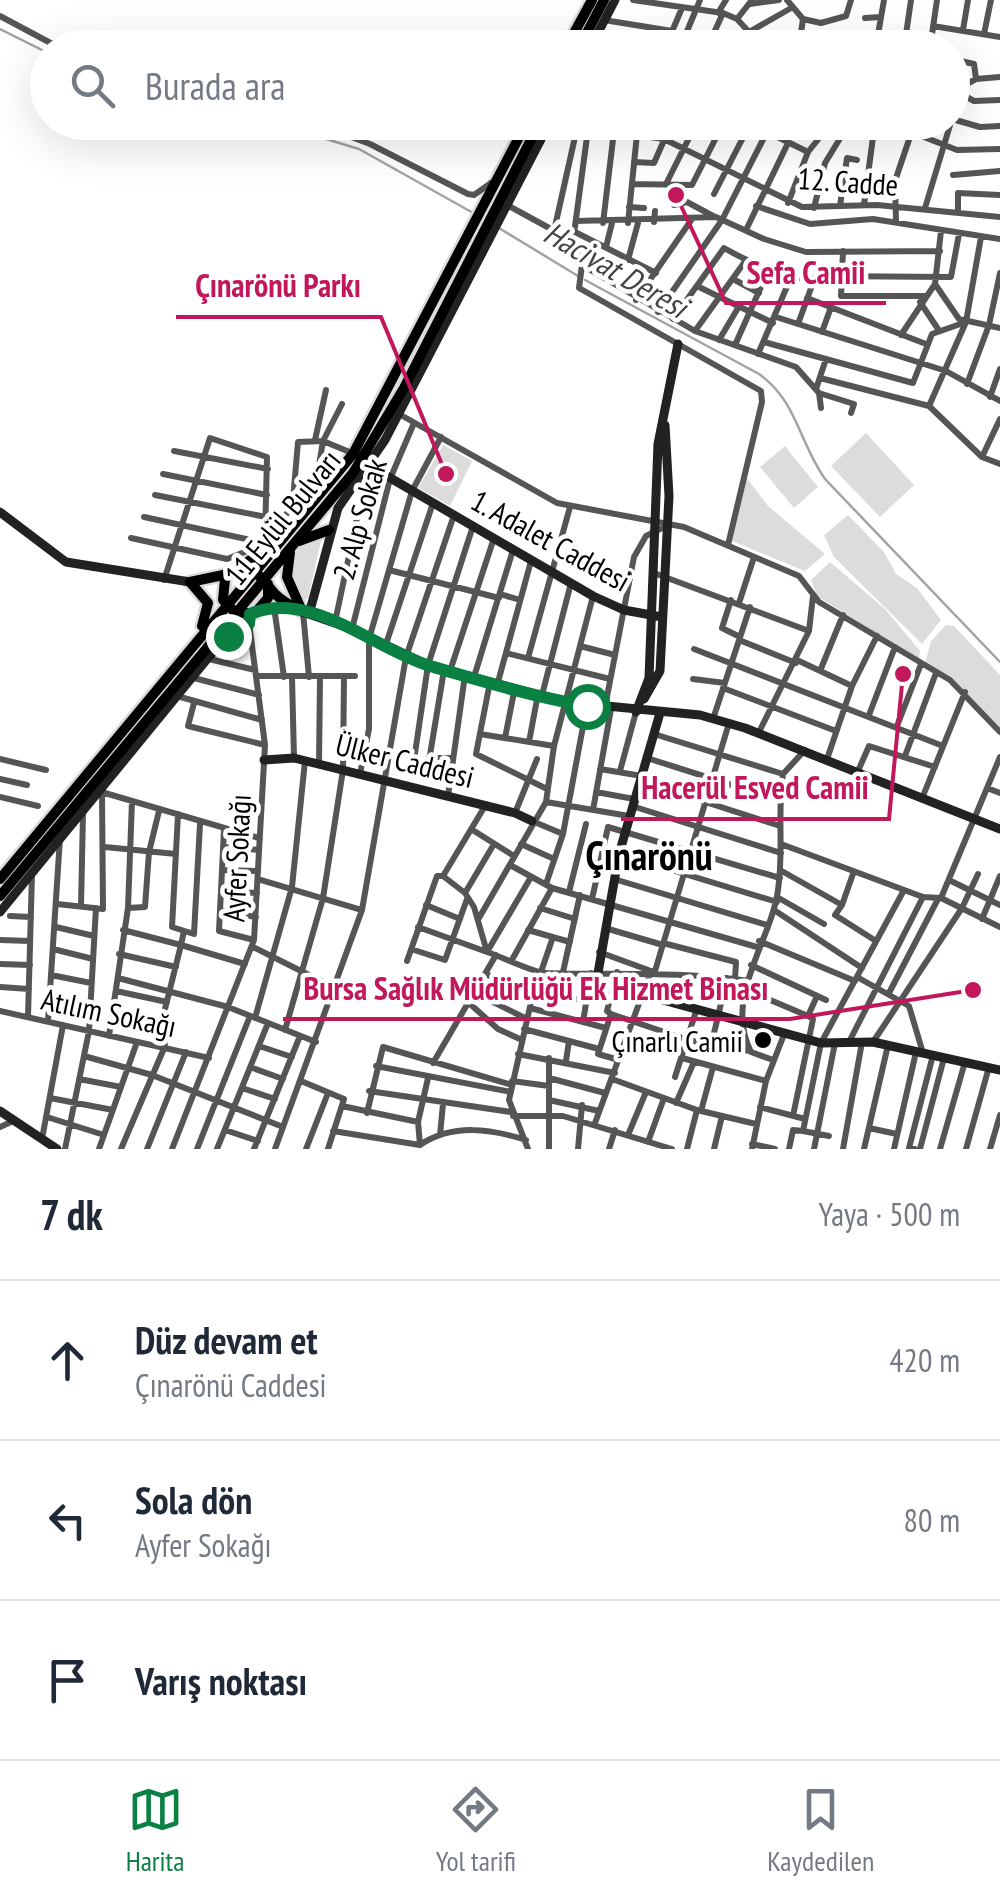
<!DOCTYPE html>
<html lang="tr">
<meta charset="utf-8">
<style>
body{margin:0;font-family:"PT Sans Narrow",sans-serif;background:#f2f2f3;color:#1f2937}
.stop{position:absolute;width:30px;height:30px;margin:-22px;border:8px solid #0b8043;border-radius:50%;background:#fff}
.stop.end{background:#0b8043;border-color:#fff;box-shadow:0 2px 10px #0008}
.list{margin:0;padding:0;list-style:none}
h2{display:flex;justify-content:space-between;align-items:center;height:130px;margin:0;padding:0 40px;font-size:42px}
h2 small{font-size:32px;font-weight:400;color:#747a83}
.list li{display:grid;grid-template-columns:65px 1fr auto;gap:30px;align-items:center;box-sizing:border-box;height:160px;padding:0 40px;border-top:2px solid #e0e1e3}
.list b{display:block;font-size:38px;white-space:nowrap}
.list p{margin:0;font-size:32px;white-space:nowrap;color:#747a83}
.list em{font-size:32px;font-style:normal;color:#747a83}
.icon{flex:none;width:55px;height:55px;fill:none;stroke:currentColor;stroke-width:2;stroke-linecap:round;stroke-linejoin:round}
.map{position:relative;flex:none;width:1000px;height:1149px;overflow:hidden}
.search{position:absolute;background:#fff;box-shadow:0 10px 40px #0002;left:30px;right:30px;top:30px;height:110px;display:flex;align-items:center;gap:25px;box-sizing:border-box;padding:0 35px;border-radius:55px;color:#747a83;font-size:38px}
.sheet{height:610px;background:#fff}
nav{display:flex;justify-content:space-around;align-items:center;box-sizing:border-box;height:140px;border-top:2px solid #e0e1e3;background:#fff;font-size:28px;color:#747a83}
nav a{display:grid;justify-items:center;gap:5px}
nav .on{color:#0b8043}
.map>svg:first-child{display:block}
.green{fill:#dcdcdc}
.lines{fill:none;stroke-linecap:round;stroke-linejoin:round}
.stream{stroke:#a3a3a3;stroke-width:2.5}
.primary-casing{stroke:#dbdbdb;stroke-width:15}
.street{stroke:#555;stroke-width:6}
.secondary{stroke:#222;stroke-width:9}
.primary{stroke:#000;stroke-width:10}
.route{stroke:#0b8043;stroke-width:12}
.poi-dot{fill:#000;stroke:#fff;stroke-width:4}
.labels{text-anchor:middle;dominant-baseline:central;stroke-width:9;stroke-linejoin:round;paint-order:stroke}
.street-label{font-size:30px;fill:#000;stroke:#fff}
.poi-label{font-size:30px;fill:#000;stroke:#fff;text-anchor:end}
.water-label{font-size:32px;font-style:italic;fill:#444;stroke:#fff}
.district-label{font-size:40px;font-weight:bold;fill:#000;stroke:#fff}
.leader{fill:none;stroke:#c2185b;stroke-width:4}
.callout-dot{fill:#c2185b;stroke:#fff;stroke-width:4}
.callout-label{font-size:32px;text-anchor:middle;font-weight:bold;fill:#c2185b;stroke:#fff;stroke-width:9;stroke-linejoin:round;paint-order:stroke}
</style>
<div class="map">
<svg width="1000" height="1149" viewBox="0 0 1000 1149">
<rect width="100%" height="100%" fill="#fff"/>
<path class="green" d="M866,433L914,485L880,517L831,466Z
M443,445L472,461L450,506L418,488Z
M785,446L818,487L794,508L760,467Z
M746,477L768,506L825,554L805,571L732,541Z
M848,515L884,552L896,574L917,588L941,620L922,644L834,557L824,535Z
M323,533L308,598L303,601L289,570L302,544Z
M830,562L885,609L920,651L919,660L817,596L811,580Z
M946,625L954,626L1000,675V728L952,678L925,664L931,641Z"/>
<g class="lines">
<path class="stream" d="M0,29L48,53
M270,122L359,149L475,214
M499,228L578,276
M585,280L759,374C798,402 798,441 825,479L1000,662"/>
<defs>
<path id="primary" d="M566,48L592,0
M579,48L604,0
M299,541L329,530
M290,552L287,577L302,611
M240,567L271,546
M190,582L208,603L202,626
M190,582L228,574
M268,584V598L255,613H236L223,600L225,579C247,553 260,577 275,594C283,602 293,607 303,612
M0,879L353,454L527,122
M0,896L353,473L404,388L540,122"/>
</defs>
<use href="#primary" class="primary-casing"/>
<path class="street" d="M633,0L723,13L737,19L749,32
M787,0L803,19
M750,4L779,0
M718,13L726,0
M0,16L60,48
M865,18L881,17
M737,19L752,0
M803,19L801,33L883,48
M803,19L821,23L846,16L851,0
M604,20L672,31
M933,26L1000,37
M963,30L968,0
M984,34L991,0
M740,40L753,48
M599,46L614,48
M876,46L884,0
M665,48L682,8
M680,48L700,0
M707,48L723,13
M733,48L749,32L793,7
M904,48L911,0
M930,48L937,0
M952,59L974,64L976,79
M952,86L960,87L963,95L952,119L980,127L1000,126
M952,92L976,79L1000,77
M963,95L974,101L1000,100
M311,122L370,144L468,194L474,195L491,183
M659,122L670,126
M814,122L829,128
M886,122L957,150L1000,149
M749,123L808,152
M588,128L664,139L802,207L877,205L1000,217
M634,162L654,163L672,122
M953,175L1000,171
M632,184L692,185L724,122
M666,184L697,122
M714,194L750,124
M788,203L808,152L832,122
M507,205L573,241
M674,205L687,202L715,217
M864,205L875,122
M756,206L810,224L873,219L1000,239
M840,206L847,158L857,160
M629,207L644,208
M814,208L825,163L850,122
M925,208L951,122
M958,212V193L1000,195
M576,221L716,217L764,239L806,252L940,251
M654,222L655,211
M896,222L895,181L915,122
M603,223L614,131
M628,223L637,134
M746,230L788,143
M554,231L575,137L588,134
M575,232L656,273
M606,247L612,223
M843,251L841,296H926
M628,260L638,223
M582,265L579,288L761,391L762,402L728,545
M582,265L695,331L796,367L819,393L821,408
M582,265L573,241L589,122
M733,279L759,293
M935,284L959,319L1000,328
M697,286L773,323
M807,298L926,344
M636,300L692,219
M920,302L938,329
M658,312L722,220L772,122
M776,317L946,371L1000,401
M673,319L724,248C747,261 797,286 822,276L951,277L959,234
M798,324L814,280
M695,331L746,260
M822,332L831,307
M901,335L935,284L941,231
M719,340L738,308
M764,342L913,383L932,334L966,322
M735,345L769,269
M758,354L792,275
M820,378L929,406
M967,384L989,325L1000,273
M816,389L826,359
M819,393L854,404L851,413
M990,397L1000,369
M929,406L966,322L981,237
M929,406L982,457L1000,464
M399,414L557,503L684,527L799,576L819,602L950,680L1000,732
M315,440L326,390
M174,451L268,469
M982,457L1000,419
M163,474L267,495
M155,495L266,517
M292,511L298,442L323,441L352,453
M144,517L260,542
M131,538L227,559L252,549L316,484L323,441L342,404
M389,570L499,598
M654,573L809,631
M164,580L210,438L267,457L265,538
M500,594L520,600
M731,600L722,628L740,637
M739,603L754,557
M274,607L284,677
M303,612L309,677
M335,622L364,485L363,472
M352,629L390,479L414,423
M226,640L252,645
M739,640L796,663
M580,646L615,655
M385,647L433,503
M694,649L943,746
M506,653L610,679
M528,658L570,507
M209,659L255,670
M797,660L852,686
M444,670L428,767H413L428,665L473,526
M450,671L494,538
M820,671L843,615
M256,676H355
M190,677L259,695
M292,677L294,758
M474,677L513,550
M693,679L725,683
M490,682L476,754L547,789
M498,682L531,561
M723,688L836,731
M542,695L571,583
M177,696L262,720
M194,703L188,726L265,745
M605,707L634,557L646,536L668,525
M869,715L895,647
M713,719L750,607
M897,726L921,664
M759,732L809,631L813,596
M480,734L554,746
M654,734L783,774
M505,738L515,687
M529,742L538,694
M905,756L936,673
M429,758H453
M647,758L779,800
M0,759L46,770
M827,759L852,686L877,636
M319,764L320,677
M600,769L642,776
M620,771L636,712
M858,771L869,746L935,767
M360,774L369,729V639L412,491L441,437
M0,779L27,785
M640,781L780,826
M987,788L1000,793
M98,791L259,838
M596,792L634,799
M448,796L465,675
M923,796L965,692
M0,797L38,806
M546,802L629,816
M632,806L781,853
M593,810L611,709
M515,813L537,759
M178,814L172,927L194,934L200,824
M532,821L563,834
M471,829L514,856
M224,830L219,931L254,940
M521,844L554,859
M781,844L923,897L941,898L1000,927
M105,847L176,854
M224,847L259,850
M619,854L777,902
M510,865L552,888L757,947
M223,870L258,871
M780,870L842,905L835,915L876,941
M443,876L465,893L474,907L487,952C500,956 534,973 545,973C614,975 680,971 749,981
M258,879L362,910
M614,879L767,925
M949,880L1000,905
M546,884L563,834L587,705
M222,891L257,893
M569,892L586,824
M465,893L494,844
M777,897L824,924
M941,898L1000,757
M592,899L608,827L780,878
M57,904L103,909L102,794
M426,905L460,919
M842,905L854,871
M81,906L83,813
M128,908L145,907L149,852L159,811
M540,908L575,919
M774,910L862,968
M221,911L256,917
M10,916L31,917
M479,918L546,802L554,746L593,596
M982,919L1000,876
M56,927L94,936
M418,927L487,952L531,877
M605,928L663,945
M123,930L181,945L184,931
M528,930L570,942
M0,940L30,941
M759,941L855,981
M663,943L736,962L735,979
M253,947L335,988
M53,949L93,959
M411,949L445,960L467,899
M119,954L176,967
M513,958L552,888
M407,961L437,876H443L485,806
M0,964L30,965
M751,965L826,1000
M655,971L729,723
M563,972L580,895
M617,972L607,1011L611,1014L598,1054L619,1060
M486,974L532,998
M51,975L91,983
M857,977L909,1006L923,1053
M118,978L228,1007L316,1042
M536,984L576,999
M0,987L29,989
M747,990L808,1016
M116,991L167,1002
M475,993L527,1019
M889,993L938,899
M49,998L90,1007
M469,1003L498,1029L522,1040
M530,1008L606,1028
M0,1011L209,1058
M113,1014L161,1025
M611,1014L688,1040L750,1051
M28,1017L32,873
M255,1018L292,887L305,761
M48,1021L60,838
M583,1022L591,973
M524,1029L599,1049
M285,1030L323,898L343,770L344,677
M109,1036L128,908L132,801
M849,1042L923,897
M873,1042L962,908L978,874
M259,1046L292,1057
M711,1046L727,978
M518,1054L615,1073
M84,1056L152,1075L283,1127
M682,1058L766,1081
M773,1060L751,1052C723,997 771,942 778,890C784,851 777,812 783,774L805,750
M566,1061L569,1041
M433,1063L496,955
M376,1066L511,1092
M250,1067L283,1079
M675,1077L697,1008
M549,1078L605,1093
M79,1079L121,1087
M612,1079L697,1110L756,1124
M301,1081L344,1099L328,1149
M512,1081L549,1086
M242,1088L275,1099
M369,1091L511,1112
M50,1098L113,1110
M549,1100L599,1111
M676,1103L694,1062
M342,1106L418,1122
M760,1107L805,1119
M701,1111L713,1067
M367,1113L383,1047L512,1085
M513,1116H563L672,1149
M793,1116L813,1019L808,1016L817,996
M47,1117L104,1135
M595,1123L651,971L599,952
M0,1127L11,1122
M869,1128L897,1134
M225,1130L258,1141
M333,1131L420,1145C453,1123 491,1129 526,1140
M440,1135L443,1104
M628,1135L646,1092
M829,1136L803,1131L821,1043L904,890
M42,1139L63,1025
M648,1142L664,1098
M752,1144L775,1149
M420,1145L418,1122L428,1078
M65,1149L89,1031L96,908
M99,1149L137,1042
M121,1149L165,1046L161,1025L181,945L245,964
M147,1149L186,1052
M172,1149L254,940L265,745L249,623
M197,1149L250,1016
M217,1149L268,1023
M254,1149L300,1036
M275,1149L362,910L406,657L454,515
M306,1149L328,1093
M528,1149L509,1100L532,998L553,937
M549,1149V1058
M578,1149L582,1105
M609,1149L615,1130
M687,1149L697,1110
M714,1149L722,1116
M752,1149L766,1081L785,1032
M789,1149L793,1130L803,1131
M814,1149L835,1043
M843,1149L862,1042
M864,1149L888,1045
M894,1149L916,1052
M915,1149L909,1148L933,1055
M920,1149L944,1058
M940,1149L965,1062
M966,1149L989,1067
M990,1149L1000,1115"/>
<path class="secondary" d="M590,48L615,0
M368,465L593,596L624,610L662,617
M0,512L66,562L190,582
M303,612L352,629L428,665L565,702L700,715L745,728L1000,829
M309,614L338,508L385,440L550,122
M644,699L660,671L669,496L665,425
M636,712L649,678L658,444L678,344
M264,760L294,758L515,813L532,821
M0,912L208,658L228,636L249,623
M598,973L619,854L660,713
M626,990L821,1043L873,1042L1000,1070
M0,1111L57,1149"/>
<use href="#primary" class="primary"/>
</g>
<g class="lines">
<path class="route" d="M228,636L249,624L250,614C311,589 374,649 430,666C481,681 535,697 587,706"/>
</g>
<circle class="poi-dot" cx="763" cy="1040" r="10"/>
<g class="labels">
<g class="street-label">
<text transform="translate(848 181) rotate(4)">12. Cadde</text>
<text transform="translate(282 517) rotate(-51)">11 Eylül Bulvarı</text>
<text transform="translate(359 519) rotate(-74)">2. Alp Sokak</text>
<text transform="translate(551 540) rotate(29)">1. Adalet Caddesi</text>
<text transform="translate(405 760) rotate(14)">Ülker Caddesi</text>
<text transform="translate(236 858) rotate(-87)">Ayfer Sokağı</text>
<text transform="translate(109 1012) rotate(12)">Atılım Sokağı</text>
</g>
<g class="poi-label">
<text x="743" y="1040">Çınarlı Camii</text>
</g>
<g class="water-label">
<text transform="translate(616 269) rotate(30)">Hacivat Deresi</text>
</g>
<g class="district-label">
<text x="649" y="855">Çınarönü</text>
</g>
</g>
<path class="leader" d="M676 195L726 303H886M446 474L381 317H176M903 674L889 819H621M973 990L790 1019H283"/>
<g class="callout-dot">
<circle cx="676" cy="195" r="10"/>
<circle cx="446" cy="474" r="10"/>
<circle cx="903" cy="674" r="10"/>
<circle cx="973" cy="990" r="10"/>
</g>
<g class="callout-label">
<text x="806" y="284">Sefa Camii</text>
<text x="278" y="297">Çınarönü Parkı</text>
<text x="755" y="799">Hacerül Esved Camii</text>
<text x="536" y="1000">Bursa Sağlık Müdürlüğü Ek Hizmet Binası</text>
</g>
</svg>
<div class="stop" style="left:587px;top:706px"></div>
<div class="stop end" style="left:228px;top:636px"></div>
<div class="search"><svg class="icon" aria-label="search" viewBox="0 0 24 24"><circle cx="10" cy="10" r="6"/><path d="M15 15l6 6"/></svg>Burada ara</div>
</div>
<section class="sheet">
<h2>7 dk<small>Yaya · 500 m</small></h2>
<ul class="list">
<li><svg class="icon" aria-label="ahead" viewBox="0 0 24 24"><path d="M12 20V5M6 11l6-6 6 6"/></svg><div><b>Düz devam et</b><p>Çınarönü Caddesi</p></div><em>420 m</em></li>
<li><svg class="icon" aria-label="left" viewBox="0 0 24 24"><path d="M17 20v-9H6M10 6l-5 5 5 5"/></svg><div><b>Sola dön</b><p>Ayfer Sokağı</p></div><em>80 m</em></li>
<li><svg class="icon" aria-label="arrive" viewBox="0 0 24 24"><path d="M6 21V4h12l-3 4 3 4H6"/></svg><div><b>Varış noktası</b></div></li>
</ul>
</section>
<nav>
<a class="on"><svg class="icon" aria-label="map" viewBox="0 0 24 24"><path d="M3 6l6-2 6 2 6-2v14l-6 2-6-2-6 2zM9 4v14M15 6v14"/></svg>Harita</a>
<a><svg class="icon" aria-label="directions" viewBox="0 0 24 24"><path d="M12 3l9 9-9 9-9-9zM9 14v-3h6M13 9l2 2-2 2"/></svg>Yol tarifi</a>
<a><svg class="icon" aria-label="saved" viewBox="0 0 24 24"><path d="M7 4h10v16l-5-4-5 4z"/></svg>Kaydedilen</a>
</nav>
